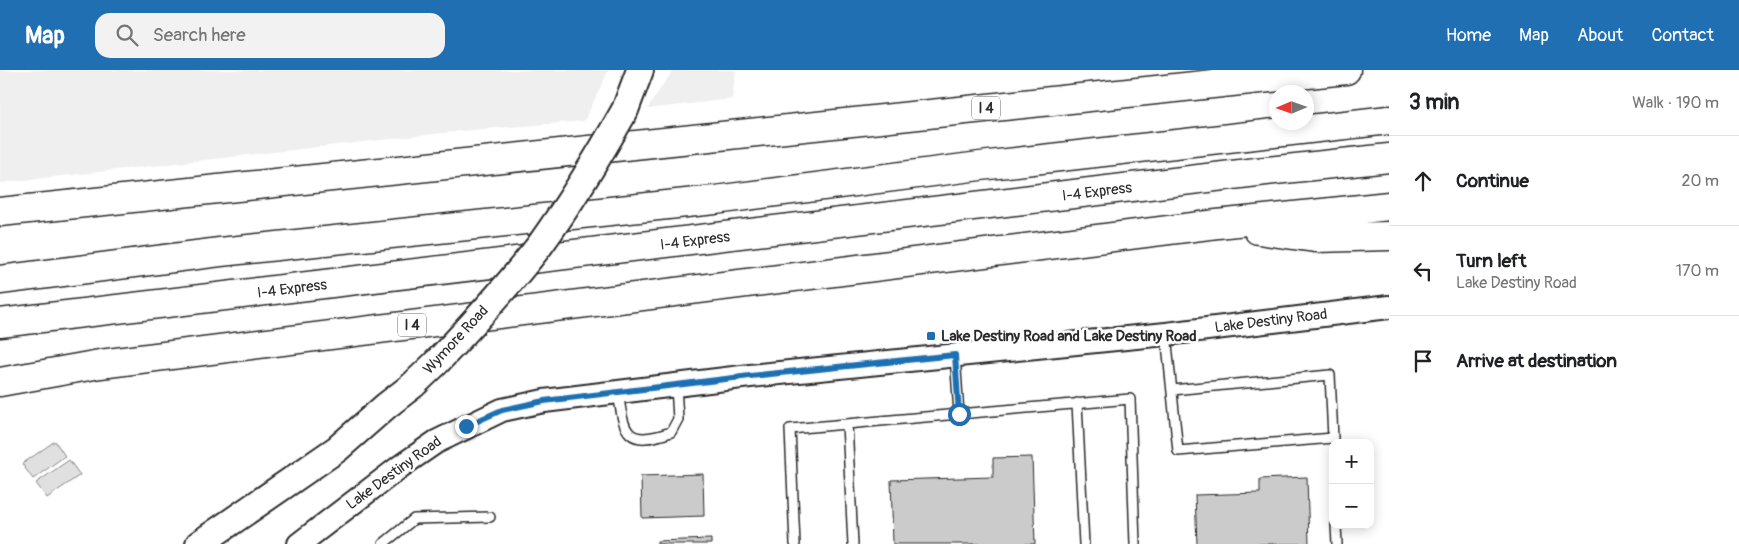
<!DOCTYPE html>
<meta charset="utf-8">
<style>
body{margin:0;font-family:Pangolin,sans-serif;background:#f2f2f2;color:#202124}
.controls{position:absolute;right:15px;bottom:15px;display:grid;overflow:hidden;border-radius:10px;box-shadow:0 2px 12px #0003}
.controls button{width:45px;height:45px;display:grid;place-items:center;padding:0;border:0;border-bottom:1px solid #e0e0e0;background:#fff;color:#202124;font:25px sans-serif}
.compass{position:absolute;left:1269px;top:15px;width:45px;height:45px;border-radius:50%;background:#fff;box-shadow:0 2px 12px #0003;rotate:268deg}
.stop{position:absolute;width:15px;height:15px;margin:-11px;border:4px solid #1f6fb2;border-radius:50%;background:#fff}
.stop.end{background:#1f6fb2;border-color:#fff;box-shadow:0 1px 5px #0008}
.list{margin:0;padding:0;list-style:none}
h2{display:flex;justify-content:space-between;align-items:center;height:65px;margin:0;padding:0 20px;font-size:21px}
h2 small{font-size:16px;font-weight:400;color:#757577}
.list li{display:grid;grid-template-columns:32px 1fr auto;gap:15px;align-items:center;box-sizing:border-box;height:90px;padding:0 20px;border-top:1px solid #e0e0e0}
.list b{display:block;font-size:19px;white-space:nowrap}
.list p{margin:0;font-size:16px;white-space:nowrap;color:#757577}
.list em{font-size:16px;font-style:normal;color:#757577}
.icon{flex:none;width:28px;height:28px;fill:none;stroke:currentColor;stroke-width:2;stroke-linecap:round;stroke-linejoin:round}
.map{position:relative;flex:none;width:1389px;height:474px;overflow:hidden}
header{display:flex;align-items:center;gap:30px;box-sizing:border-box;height:70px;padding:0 25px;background:#1f6fb2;color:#fff}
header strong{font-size:24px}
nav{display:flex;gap:28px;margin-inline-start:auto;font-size:18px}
.search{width:350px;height:45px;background:#f2f2f2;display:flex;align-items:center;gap:12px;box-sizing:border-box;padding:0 18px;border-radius:15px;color:#757577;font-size:19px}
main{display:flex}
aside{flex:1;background:#fff}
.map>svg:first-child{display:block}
.built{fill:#efefef}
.green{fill:#e0e0e0;stroke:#868686}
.building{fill:#cbcbcb;stroke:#2b2b2b}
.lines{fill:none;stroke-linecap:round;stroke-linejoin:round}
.service-casing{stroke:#2b2b2b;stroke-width:12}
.tertiary-casing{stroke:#2b2b2b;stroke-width:26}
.secondary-casing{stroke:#2b2b2b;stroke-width:30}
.motorway-casing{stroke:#2b2b2b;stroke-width:31}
.service{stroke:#fff;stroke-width:9}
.tertiary{stroke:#fff;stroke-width:22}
.secondary{stroke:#fff;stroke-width:26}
.motorway{stroke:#fff;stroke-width:28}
.secondary-bridge-casing{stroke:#2b2b2b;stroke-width:30;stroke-linecap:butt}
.secondary-bridge{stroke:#fff;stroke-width:26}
.route{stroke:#1f6fb2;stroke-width:6}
.poi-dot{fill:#1f6fb2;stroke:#fff;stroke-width:2}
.labels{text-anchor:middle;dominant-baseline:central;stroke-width:5;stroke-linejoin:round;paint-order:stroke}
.shield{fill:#fff;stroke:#6b6b6b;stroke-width:1}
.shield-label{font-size:14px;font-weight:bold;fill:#2b2b2b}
.street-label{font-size:15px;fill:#2b2b2b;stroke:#fff}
.poi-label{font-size:15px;font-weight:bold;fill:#2b2b2b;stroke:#fff;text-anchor:start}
</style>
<header>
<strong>Map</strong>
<div class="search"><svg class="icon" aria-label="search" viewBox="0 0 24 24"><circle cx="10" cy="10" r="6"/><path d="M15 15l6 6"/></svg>Search here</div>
<nav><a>Home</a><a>Map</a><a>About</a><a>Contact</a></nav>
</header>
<main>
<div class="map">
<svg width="1389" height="474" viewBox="0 0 1389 474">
<rect width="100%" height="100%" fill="#fff"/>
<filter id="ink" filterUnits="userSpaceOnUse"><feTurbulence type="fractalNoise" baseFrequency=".02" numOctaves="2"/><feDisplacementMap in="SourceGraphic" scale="10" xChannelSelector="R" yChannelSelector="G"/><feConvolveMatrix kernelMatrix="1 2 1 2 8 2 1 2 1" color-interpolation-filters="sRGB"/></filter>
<g filter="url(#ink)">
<path class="built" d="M0,0H609L584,51L461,61L0,113Z
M673,0H736L732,29L647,39Z"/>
<path class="green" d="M55,371L65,386L33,409L22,394Z
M69,390L80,405L47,428L36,413Z"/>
<path class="building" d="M1032,387L1035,474H893L891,410L993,407V388Z
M703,404L704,446L642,448L641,406Z
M1307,407L1309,474H1197L1195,425L1260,423V409Z
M711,469V474H657V471Z"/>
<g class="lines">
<defs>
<path id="service" d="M1166,264C1170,303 1174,342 1178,381L1333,368L1330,305L1172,320
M618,322C624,362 625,378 671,362L678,349L676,316
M1077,333L1084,474
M959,344L1130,329L1135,474
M847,354L853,474
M1336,455L1337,474
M383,474L414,449L490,447
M795,474L790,359L959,344L955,285"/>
<path id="tertiary" d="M299,474L401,396L436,372L502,340L544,331L750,306L1166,264L1389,237"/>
<path id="secondary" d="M625,40L640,0
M199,474L337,379L386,336L413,315L437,292"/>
<path id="motorway" d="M0,142L1346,0
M1258,160L1315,168L1389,166
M0,210L220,182L715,130L980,96L1389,50
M0,253L1257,102L1389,88
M0,312L100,294L1217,154L1389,136"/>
</defs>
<use href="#service" class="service-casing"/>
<use href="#tertiary" class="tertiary-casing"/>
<use href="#secondary" class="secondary-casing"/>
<use href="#motorway" class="motorway-casing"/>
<use href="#service" class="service"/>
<use href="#tertiary" class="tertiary"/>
<use href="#secondary" class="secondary"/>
<use href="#motorway" class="motorway"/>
<defs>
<path id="secondary-bridge" d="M437,292C473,254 508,216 540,175C571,132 599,86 625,40"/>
</defs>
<use href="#secondary-bridge" class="secondary-bridge-casing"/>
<use href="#secondary-bridge" class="secondary-bridge"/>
</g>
</g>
<g class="lines" filter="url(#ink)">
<path class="route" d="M466,356L502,340L544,331L750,306L955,285L959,344"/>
</g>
<rect class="poi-dot" x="926" y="261" width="10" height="10" rx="2.5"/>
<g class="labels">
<g class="shield">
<rect x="972" y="26.5" width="28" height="23" rx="4"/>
<rect x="398" y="243.5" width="28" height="23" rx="4"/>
</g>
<g class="shield-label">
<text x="986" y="38">I 4</text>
<text x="412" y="255">I 4</text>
</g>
<g class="street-label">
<text transform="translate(1097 122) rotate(-7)">I-4 Express</text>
<text transform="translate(695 171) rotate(-7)">I-4 Express</text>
<text transform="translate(292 219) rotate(-7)">I-4 Express</text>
<text transform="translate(1271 251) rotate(-7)">Lake Destiny Road</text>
<text transform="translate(456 270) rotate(-47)">Wymore Road</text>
<text transform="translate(394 403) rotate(-36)">Lake Destiny Road</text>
</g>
<g class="poi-label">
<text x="941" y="266">Lake Destiny Road and Lake Destiny Road</text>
</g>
</g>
</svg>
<div class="controls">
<button>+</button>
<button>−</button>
</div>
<svg class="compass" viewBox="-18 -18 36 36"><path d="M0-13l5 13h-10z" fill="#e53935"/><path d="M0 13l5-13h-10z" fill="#757577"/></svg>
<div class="stop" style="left:959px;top:344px"></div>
<div class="stop end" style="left:466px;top:356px"></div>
</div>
<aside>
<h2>3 min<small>Walk · 190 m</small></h2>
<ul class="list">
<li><svg class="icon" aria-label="ahead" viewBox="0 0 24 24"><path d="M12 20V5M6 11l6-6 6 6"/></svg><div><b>Continue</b></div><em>20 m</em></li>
<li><svg class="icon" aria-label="left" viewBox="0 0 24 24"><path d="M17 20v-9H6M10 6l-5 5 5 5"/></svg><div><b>Turn left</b><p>Lake Destiny Road</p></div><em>170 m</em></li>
<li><svg class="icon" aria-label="arrive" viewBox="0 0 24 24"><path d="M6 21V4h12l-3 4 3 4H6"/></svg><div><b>Arrive at destination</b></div></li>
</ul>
</aside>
</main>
